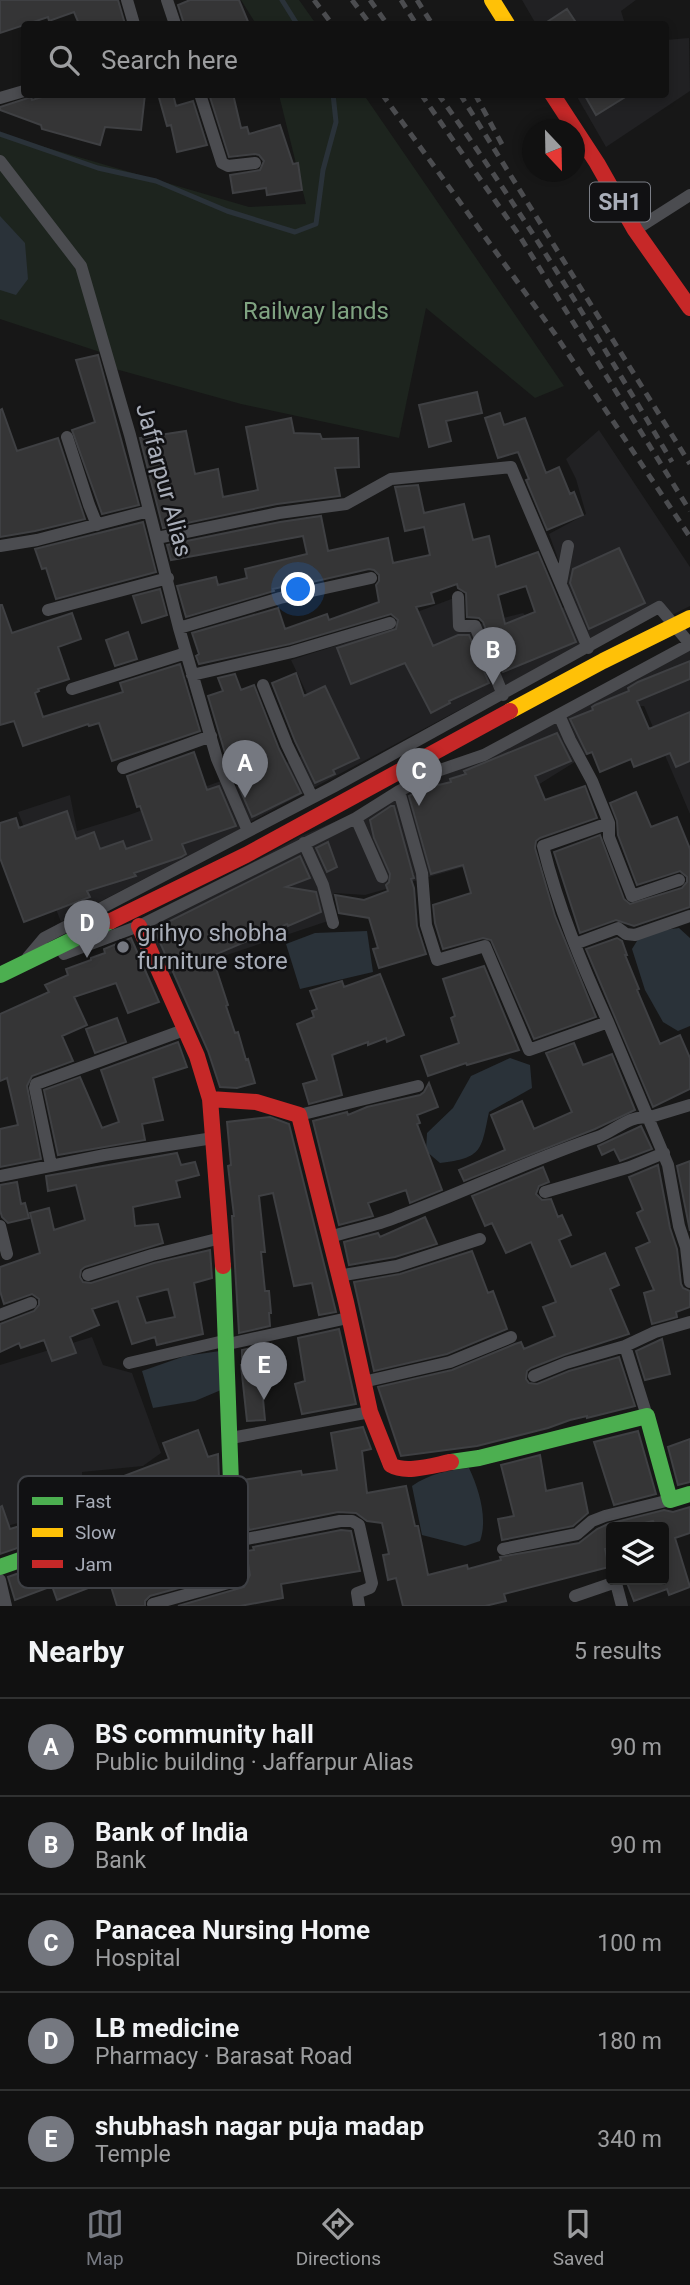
<!DOCTYPE html>
<meta charset="utf-8">
<style>
body{margin:0;font-family:Roboto,sans-serif;background:#1a1a1a;color:#f1f3f6}
.controls{position:absolute;right:21px;bottom:21px;display:grid;overflow:hidden;border-radius:7px;box-shadow:0 4px 10px #0003}
.controls button{width:63px;height:63px;display:grid;place-items:center;padding:0;border:0;border-bottom:2px solid #303131;background:#111;color:#f1f3f6;font:35px sans-serif}
.compass{position:absolute;left:522px;top:119px;width:63px;height:63px;border-radius:50%;background:#111;box-shadow:0 4px 10px #0003;rotate:158deg}
.you{position:absolute;left:299px;top:590px;width:24px;height:24px;margin:-18px;border:5px solid #fff;border-radius:50%;background:#1a73e8;box-shadow:0 0 0 10px #1a73e833}
.badge{display:grid;place-items:center;width:46px;height:46px;border-radius:50%;background:#757880;color:#fff;font-size:23px;font-weight:700}
.pin{position:absolute;translate:-50% -58px;filter:drop-shadow(0 2px 4px #0008)}
.pin::after{content:'';position:absolute;top:37px;width:24px;height:21px;background:inherit;clip-path:polygon(0 0,100% 0,50% 100%)}
.list{margin:0;padding:0;list-style:none}
h2{display:flex;justify-content:space-between;align-items:center;height:91px;margin:0;padding:0 28px;font-size:30px}
h2 small{font-size:23px;font-weight:400;color:#9c9d9f}
.list li{display:grid;grid-template-columns:46px 1fr auto;gap:21px;align-items:center;box-sizing:border-box;height:98px;padding:0 28px;border-top:2px solid #303131}
.list b{display:block;font-size:26px;white-space:nowrap}
.list p{margin:0;font-size:23px;white-space:nowrap;color:#9c9d9f}
.list em{font-size:23px;font-style:normal;color:#9c9d9f}
.icon{flex:none;width:38px;height:38px;fill:none;stroke:currentColor;stroke-width:2;stroke-linecap:round;stroke-linejoin:round}
.map{position:relative;flex:none;width:690px;height:1606px;overflow:hidden}
.search{position:absolute;background:#111;box-shadow:0 4px 10px #0003;left:21px;right:21px;top:21px;height:77px;display:flex;align-items:center;gap:18px;box-sizing:border-box;padding:0 24px;border-radius:7px;color:#9c9d9f;font-size:26px}
.sheet{height:581px;background:#111}
nav{display:flex;justify-content:space-around;align-items:center;box-sizing:border-box;height:98px;border-top:2px solid #303131;background:#111;font-size:19px;color:#9c9d9f}
nav a{display:grid;justify-items:center;gap:4px}
nav .on{color:#757880}
.map>svg:first-child{display:block}
.built{fill:#212123}
.green{fill:#1d241e}
.water{fill:#2a3239}
.lines{fill:none;stroke-linecap:round;stroke-linejoin:round}
.stream{stroke:#2a3239;stroke-width:5}
.building{fill:#353536;stroke:#3f4043;stroke-width:2;fill-rule:evenodd}
.street{stroke:#4b4c50;stroke-width:12}
.fast{stroke:#4caf50;stroke-width:16}
.slow{stroke:#ffc107;stroke-width:16}
.jam{stroke:#c62828;stroke-width:16}
.rail{stroke:#4b4c4f;stroke-width:5;stroke-dasharray:9 7;stroke-linecap:butt}
.slow-bridge{stroke:#ffc107;stroke-width:16}
.jam-bridge{stroke:#c62828;stroke-width:16}
.poi-dot{fill:#757880;stroke:#111113;stroke-width:2.5}
.labels{text-anchor:middle;dominant-baseline:central;stroke-width:5;stroke-linejoin:round;paint-order:stroke}
.shield{fill:#111113;stroke:#7b7e86;stroke-width:2}
.shield-label{font-size:23px;font-weight:bold;fill:#a8adb8}
.park-label{font-size:24px;fill:#7fa381;stroke:#111113}
.street-label{font-size:24px;fill:#a8adb8;stroke:#111113}
.poi-label{font-size:24px;fill:#a8adb8;stroke:#111113;text-anchor:start}
.key{fill:#111113;stroke:#3e4045;stroke-width:2}
.key-label{font-size:19px;fill:#a8adb8}
</style>
<div class="map">
<svg width="690" height="1606" viewBox="0 0 690 1606">
<rect width="100%" height="100%" fill="#171717"/>
<path class="built" d="M522,0H636L621,11L625,24H536Z
M689,38L690,91L606,147L576,95L666,94V40Z
M599,430L690,567V606L668,617L653,606L250,822L233,787L330,743L291,660L395,627L396,620L454,598L457,630L523,613L532,622L574,603L549,534L586,514L576,479L566,459Z
M690,650V814L644,706H641L611,722L615,737L517,798L528,849L365,895L334,893L328,921L164,976L140,923L299,837L486,757Z
M226,779L244,827L61,922L18,812L70,795L77,831L129,815Z
M92,1337L103,1365L132,1373L161,1453L143,1466L82,1472L83,1505L0,1528V1365Z"/>
<path class="green" d="M241,0H299L316,24H256Z
M279,95H364L564,386L535,398L426,308L399,438L241,404L112,368L103,353L0,319V134L249,207L306,204Z"/>
<path class="water" d="M0,216L25,243L28,279L16,295L0,290Z
M679,928L690,938V1026L678,1031L663,1022L645,990L632,949L642,933Z
M367,931L373,972L300,989L286,944L315,933Z
M510,1058L530,1065L532,1088L489,1112C481,1150 483,1158 440,1163L426,1151L427,1133L453,1108L471,1076Z
M220,1351L221,1390L195,1401L153,1408L142,1371L185,1356Z
M469,1468C479,1489 488,1519 480,1541L465,1546L422,1535L412,1486C429,1474 448,1470 469,1468Z"/>
<g class="lines">
<path class="stream" d="M282,0L297,24
M0,134L98,168L156,181L227,211L295,232L316,224L323,170L336,122L333,94"/>
</g>
<path class="building" d="M0,0H118L125,24H79L74,12L49,21L48,17L0,33Z
M190,0H239L249,24H184L178,5Z
M567,9L577,24H544Z
M52,94H145L141,130L105,127L100,145L42,129L41,125L0,110V107L31,97L32,100Z
M158,94H173L176,106L193,101L207,145L177,152L171,125L167,126Z
M218,94H233L241,128L247,127L249,134L280,125L293,164L298,163L302,190L267,195L266,188L233,193L230,175L260,170L264,161L259,155L255,154L229,157L210,97Z
M584,94H630L596,115Z
M98,355L139,505L102,514L72,430L95,422L76,360Z
M477,392L482,413L446,421L451,441L429,447L419,405Z
M2,409L17,451L58,438L85,519L35,531L0,537V410Z
M500,413L504,425L525,418L546,473L559,467L570,494L574,492L583,515L547,530L526,480L529,479L518,452L498,458L485,418Z
M291,418L294,433L320,434L322,439L358,438L359,467L335,468L340,496L277,504L163,528L140,438L186,431L195,474L218,469L223,497L258,490L246,427Z
M418,485L424,513L464,504L473,540L489,536L496,567L538,552L576,642L503,672L483,622L479,618L467,617L466,593L458,588L457,584L431,593L434,603L416,607L433,646L458,635H469L489,683L449,701L450,703L431,713L405,663L351,684L337,648L396,629L398,620L391,614L290,644L199,664L196,656L199,654L192,633L278,608L285,629L327,614L329,620L379,602L376,585L379,581V575L374,570L369,569L299,585V583L273,589L274,591L186,617L177,586L216,577L218,585L247,578L245,569L307,554L303,536L171,560L167,545L280,522L321,516L328,551L388,538L393,563L430,555L424,527L405,531L395,487ZM526,586L535,612L505,624L498,595Z
M143,522L156,572L56,599L46,568L42,569L35,549Z
M619,548L645,603L589,629L570,583L573,569Z
M160,589L167,615L142,623L133,596Z
M0,605H2L12,633L72,613L81,639L58,647L69,679L38,689L39,691L35,693L43,717L123,692L120,683L180,664L200,731L112,761L99,723L89,726L88,724L23,746L14,721L0,725Z
M128,632L137,659L115,666L106,640Z
M690,661V679L637,701L649,729L690,712V761L676,767L670,753L634,767L631,759L600,772L592,752L587,754L570,719L593,710L592,707L595,705L629,691L628,688L638,682Z
M296,673L304,696L325,686L359,758L333,770L335,774L315,783L295,741L272,683Z
M235,674L241,690L254,685L279,749L301,793L252,817L239,787L262,776L254,754L228,763L208,696L223,691L218,678Z
M557,733L571,761L535,776L545,800L585,786L597,818L540,838L536,841L535,848L555,916L596,1017L534,1039L491,940L483,938L443,949L435,923L433,905L471,893L463,865L431,874L409,796L422,789L451,782L450,779L466,774L464,771Z
M194,752L207,790L219,786L236,826L182,844L186,854L181,857L134,873L136,876L87,891L90,897L24,922L0,858V823L16,818L19,828L67,811L76,839L94,832L100,849L123,841L126,849L152,840L140,806L137,807L127,776Z
M636,792L651,827L677,817L690,849V907L634,926L616,920L580,933L554,852L600,835L624,899L630,904L682,888L687,882V877L680,871L637,885L618,835L617,821L610,803Z
M391,806H394L413,875L414,878L411,879L414,888L417,926L426,954L379,968L373,949L378,948L369,918L339,913L335,895L364,900L388,891L386,885L389,882L390,874L374,838L370,820Z
M328,842L337,867L327,872L316,848Z
M300,856L310,878L286,887L316,892L321,912L288,926L287,924L212,956L228,1005L226,1006L235,1033L238,1032L246,1060L248,1059L255,1083L237,1088L220,1087L208,1051L154,929Z
M131,938L159,1002L128,1013L116,983L74,997L87,1025L62,1036L73,1061L32,1076L27,1086L41,1159L0,1167V1129L18,1125L7,1078L0,1081V1014L49,992L45,985L68,975L66,969L91,960V958L105,953L104,949Z
M617,938L622,941L627,955H625L639,989L637,990L660,1044L680,1035L690,1058V1089L653,1107L586,949Z
M484,966L519,1050L467,1065L466,1063L428,1076L421,1056L459,1043L451,1018L455,1016L443,979Z
M380,974L404,1035L387,1042L386,1038L368,1045V1042L332,1055L342,1095L309,1104L303,1084L317,1080L297,1024L314,1017L312,1011L317,1009L310,991L342,981L344,987Z
M117,1018L126,1042L95,1053L86,1029Z
M178,1042L187,1067L153,1078L163,1120L142,1124L145,1140L58,1155L44,1090L80,1077L102,1128L119,1122L101,1070Z
M574,1043L583,1065L612,1054L635,1110L595,1129L464,1181L459,1170L505,1150L491,1115L522,1101L534,1129L572,1112L546,1053Z
M429,1083L438,1107L417,1115L420,1123L417,1124L442,1190L410,1203L406,1190L368,1203L373,1216L339,1225L313,1121L347,1112L348,1115L367,1107L420,1095L424,1092Z
M270,1117L289,1124L336,1312L319,1315L312,1283L294,1286L273,1193L259,1196L265,1252H261L265,1291H269L271,1313H269L270,1326L239,1333L232,1216H234L228,1166L231,1165L227,1122Z
M641,1126L652,1149L620,1161L614,1149L602,1155L598,1146Z
M177,1153L181,1165L195,1162L199,1175L176,1181L180,1197L133,1207L135,1226L158,1224L163,1243L85,1267L81,1270L80,1277L83,1282L91,1283L154,1263L210,1250L212,1278L194,1283L203,1334L157,1345L155,1337L132,1344L118,1301L92,1309L99,1325L70,1337L76,1353L52,1361L44,1340L21,1348L19,1343L0,1352V1324L34,1311L39,1305V1299L32,1294L4,1304L0,1291V1267L40,1253L30,1213L49,1208L54,1230L85,1220L76,1185L48,1191L46,1176ZM168,1289L175,1317L146,1323L137,1297Z
M690,1161V1231L677,1166Z
M658,1165L670,1228L677,1249L681,1284L683,1288L690,1291V1307L676,1312L677,1317L652,1324L644,1293L654,1290L636,1248L650,1242L637,1213L643,1210L629,1177Z
M543,1167L549,1182L539,1186L536,1194L542,1200L551,1199L558,1217L562,1215L571,1235L559,1240L571,1267L605,1253L619,1285L610,1289L629,1334L564,1355L531,1368L527,1371L526,1379L529,1383L537,1384L569,1371L619,1357L635,1406L587,1418V1416L570,1420L548,1428L477,1446L401,1456L378,1387L452,1370L515,1344L521,1342L524,1349L555,1336L543,1307L556,1302L531,1242L506,1253L492,1223L485,1226L472,1196Z
M17,1182L21,1204L25,1203L29,1218L8,1223L2,1217L0,1210V1185Z
M425,1217L437,1244L395,1257L349,1265L344,1242L378,1233L380,1237Z
M472,1251L488,1293L493,1291L507,1329L447,1354L374,1371L354,1282L400,1274Z
M339,1329L356,1404L302,1414L295,1384L305,1381L298,1338Z
M662,1339L670,1374L645,1380L636,1351Z
M271,1344L275,1377L261,1378L265,1420L247,1421L241,1365H242V1350Z
M363,1427L371,1449L362,1451L367,1493L406,1486L415,1526H418L428,1575L467,1565L468,1569L501,1560L500,1557L579,1543L597,1529L608,1524L664,1510L673,1512L690,1507V1533L675,1538L690,1587L669,1595L667,1589L634,1601L626,1580H664V1527H656L653,1521L628,1527H611V1548L605,1549L609,1567L504,1594L506,1601L485,1606H403L396,1578L388,1580L383,1555L389,1554L382,1523L367,1521L356,1513L338,1512L249,1530L241,1490L243,1480L301,1471L302,1475L337,1470L331,1433Z
M198,1430L208,1457L218,1454L219,1478L94,1521L81,1487L101,1479L103,1484L169,1459L163,1443Z
M638,1431L656,1494L614,1505L594,1442Z
M690,1439V1482L678,1485L668,1447Z
M540,1455L546,1491L582,1483L588,1513L573,1526L502,1540L498,1519L514,1516L501,1465Z
M2,1506L10,1529L20,1526L22,1531L51,1522L55,1535L0,1554V1507Z
M341,1530L351,1531L360,1571L281,1584L283,1598L240,1606H178L244,1587L250,1575L246,1551L254,1550L253,1547Z
M136,1532L151,1573L192,1562L197,1583L150,1596L145,1601V1606H117L109,1580L57,1600L52,1586L15,1600L8,1577Z"/>
<g class="lines">
<path class="street" d="M127,0L134,24
M167,0L175,24
M200,94L222,163L228,166L255,163
M0,98L24,91
M0,161L81,266L130,435L179,628L217,759L248,831
M635,230L690,195
M67,437L89,505L97,525
M157,538L279,513L346,504L391,479L511,467L588,648
M0,546L37,540L149,511
M561,583L568,546
M458,597L459,626H475L503,695
M48,610L168,578
M179,628L280,598L371,578
M192,675L292,652L390,623
M263,685L287,745L312,797
M72,689L186,653
M559,715L570,740L592,781L609,823V837L632,896L679,880
M123,768L211,736
M399,791L422,873L426,925L437,960L485,946L529,1050L608,1022L668,1165L679,1226L686,1247L690,1282
M356,818L382,877
M304,843L323,885L333,923
M575,944L618,928L626,934L635,935L690,916
M64,954L139,926L356,818L399,791L440,770L484,755L690,644
M28,957L44,938L333,787L659,607L690,644
M608,1022C582,965 558,907 543,846L609,823
M299,1115L418,1086
M51,1165L35,1088L36,1084L184,1030
M0,1176L105,1155L213,1138
M545,1192L630,1167L664,1153
M0,1226L7,1254
M330,1237C352,1230 376,1226 397,1217C465,1192 529,1160 598,1137C613,1132 631,1114 647,1118L690,1105
M88,1275L152,1255L221,1238
M338,1276L397,1266L480,1239
M0,1315L31,1303
M228,1344L348,1318
M129,1363L228,1340
M534,1376L566,1363L625,1346
M363,1382L450,1362L511,1337
M647,1416L625,1346L655,1332L690,1322
M231,1438L370,1412
M236,1541L340,1521H352L359,1525L372,1583L370,1588L357,1593L359,1606
M503,1549L577,1534L592,1521L605,1516L670,1500
M0,1580L6,1606
M575,1596L613,1583L617,1587L622,1606
M153,1604L239,1580L241,1576L226,1488"/>
<path class="fast" d="M0,975L111,921
M451,1462L479,1458L647,1416L670,1500L690,1494
M0,1567L226,1488L231,1483L223,1266"/>
<path class="slow" d="M492,0L507,24"/>
<path class="jam" d="M552,94L597,163L635,230L690,308
M139,926L197,1056L210,1099L223,1266
M210,1099L256,1102L299,1115L346,1302L370,1412L391,1465C406,1474 434,1465 451,1462"/>
<path class="rail" d="M314,0L332,24
M352,0L370,24
M370,0L387,24
M401,0L416,24
M417,0L432,24
M382,94L555,334L690,537
M421,94L519,235L690,511
M438,94C523,212 598,337 672,462
M460,94L690,464
M475,94L505,150"/>
<path class="slow-bridge" d="M510,711L603,661L690,618"/>
<path class="jam-bridge" d="M111,921L246,855L510,711"/>
</g>
<circle class="poi-dot" cx="123" cy="947" r="7"/>
<g class="labels">
<rect class="shield" x="590" y="182.5" width="60" height="39" rx="5"/>
<g class="shield-label">
<text x="620" y="202">SH1</text>
</g>
<g class="park-label">
<text x="316" y="311">Railway lands</text>
</g>
<g class="street-label">
<text transform="translate(164 480) rotate(75)">Jaffarpur Alias</text>
</g>
<g class="poi-label">
<text x="137" y="933">grihyo shobha<tspan x="137" dy="28">furniture store</tspan></text>
</g>
</g>
<rect x="18" y="1476" width="230" height="112" rx="10" class="key"/>
<rect x="32" y="1497" width="31" height="8" fill="#4caf50"/>
<rect x="32" y="1528" width="31" height="9" fill="#ffc107"/>
<rect x="32" y="1560" width="31" height="8" fill="#c62828"/>
<g class="key-label">
<text x="75" y="1508">Fast</text>
<text x="75" y="1539">Slow</text>
<text x="75" y="1571">Jam</text>
</g>
</svg>
<div class="controls">
<button><svg class="icon" aria-label="layers" viewBox="0 0 24 24"><path d="M12 4l9 5-9 5-9-5zM3 14l9 5 9-5"/></svg></button>
</div>
<svg class="compass" viewBox="-18 -18 36 36"><path d="M0-13l5 13h-10z" fill="#e53935"/><path d="M0 13l5-13h-10z" fill="#9c9d9f"/></svg>
<div class="you"></div>
<div class="pin badge" style="left:245px;top:798px">A</div>
<div class="pin badge" style="left:493px;top:685px">B</div>
<div class="pin badge" style="left:419px;top:806px">C</div>
<div class="pin badge" style="left:87px;top:958px">D</div>
<div class="pin badge" style="left:264px;top:1400px">E</div>
<div class="search"><svg class="icon" aria-label="search" viewBox="0 0 24 24"><circle cx="10" cy="10" r="6"/><path d="M15 15l6 6"/></svg>Search here</div>
</div>
<section class="sheet">
<h2>Nearby<small>5 results</small></h2>
<ul class="list">
<li><span class="badge">A</span><div><b>BS community hall</b><p>Public building · Jaffarpur Alias</p></div><em>90 m</em></li>
<li><span class="badge">B</span><div><b>Bank of India</b><p>Bank</p></div><em>90 m</em></li>
<li><span class="badge">C</span><div><b>Panacea Nursing Home</b><p>Hospital</p></div><em>100 m</em></li>
<li><span class="badge">D</span><div><b>LB medicine</b><p>Pharmacy · Barasat Road</p></div><em>180 m</em></li>
<li><span class="badge">E</span><div><b>shubhash nagar puja madap</b><p>Temple</p></div><em>340 m</em></li>
</ul>
</section>
<nav>
<a class="on"><svg class="icon" aria-label="map" viewBox="0 0 24 24"><path d="M3 6l6-2 6 2 6-2v14l-6 2-6-2-6 2zM9 4v14M15 6v14"/></svg>Map</a>
<a><svg class="icon" aria-label="directions" viewBox="0 0 24 24"><path d="M12 3l9 9-9 9-9-9zM9 14v-3h6M13 9l2 2-2 2"/></svg>Directions</a>
<a><svg class="icon" aria-label="saved" viewBox="0 0 24 24"><path d="M7 4h10v16l-5-4-5 4z"/></svg>Saved</a>
</nav>
